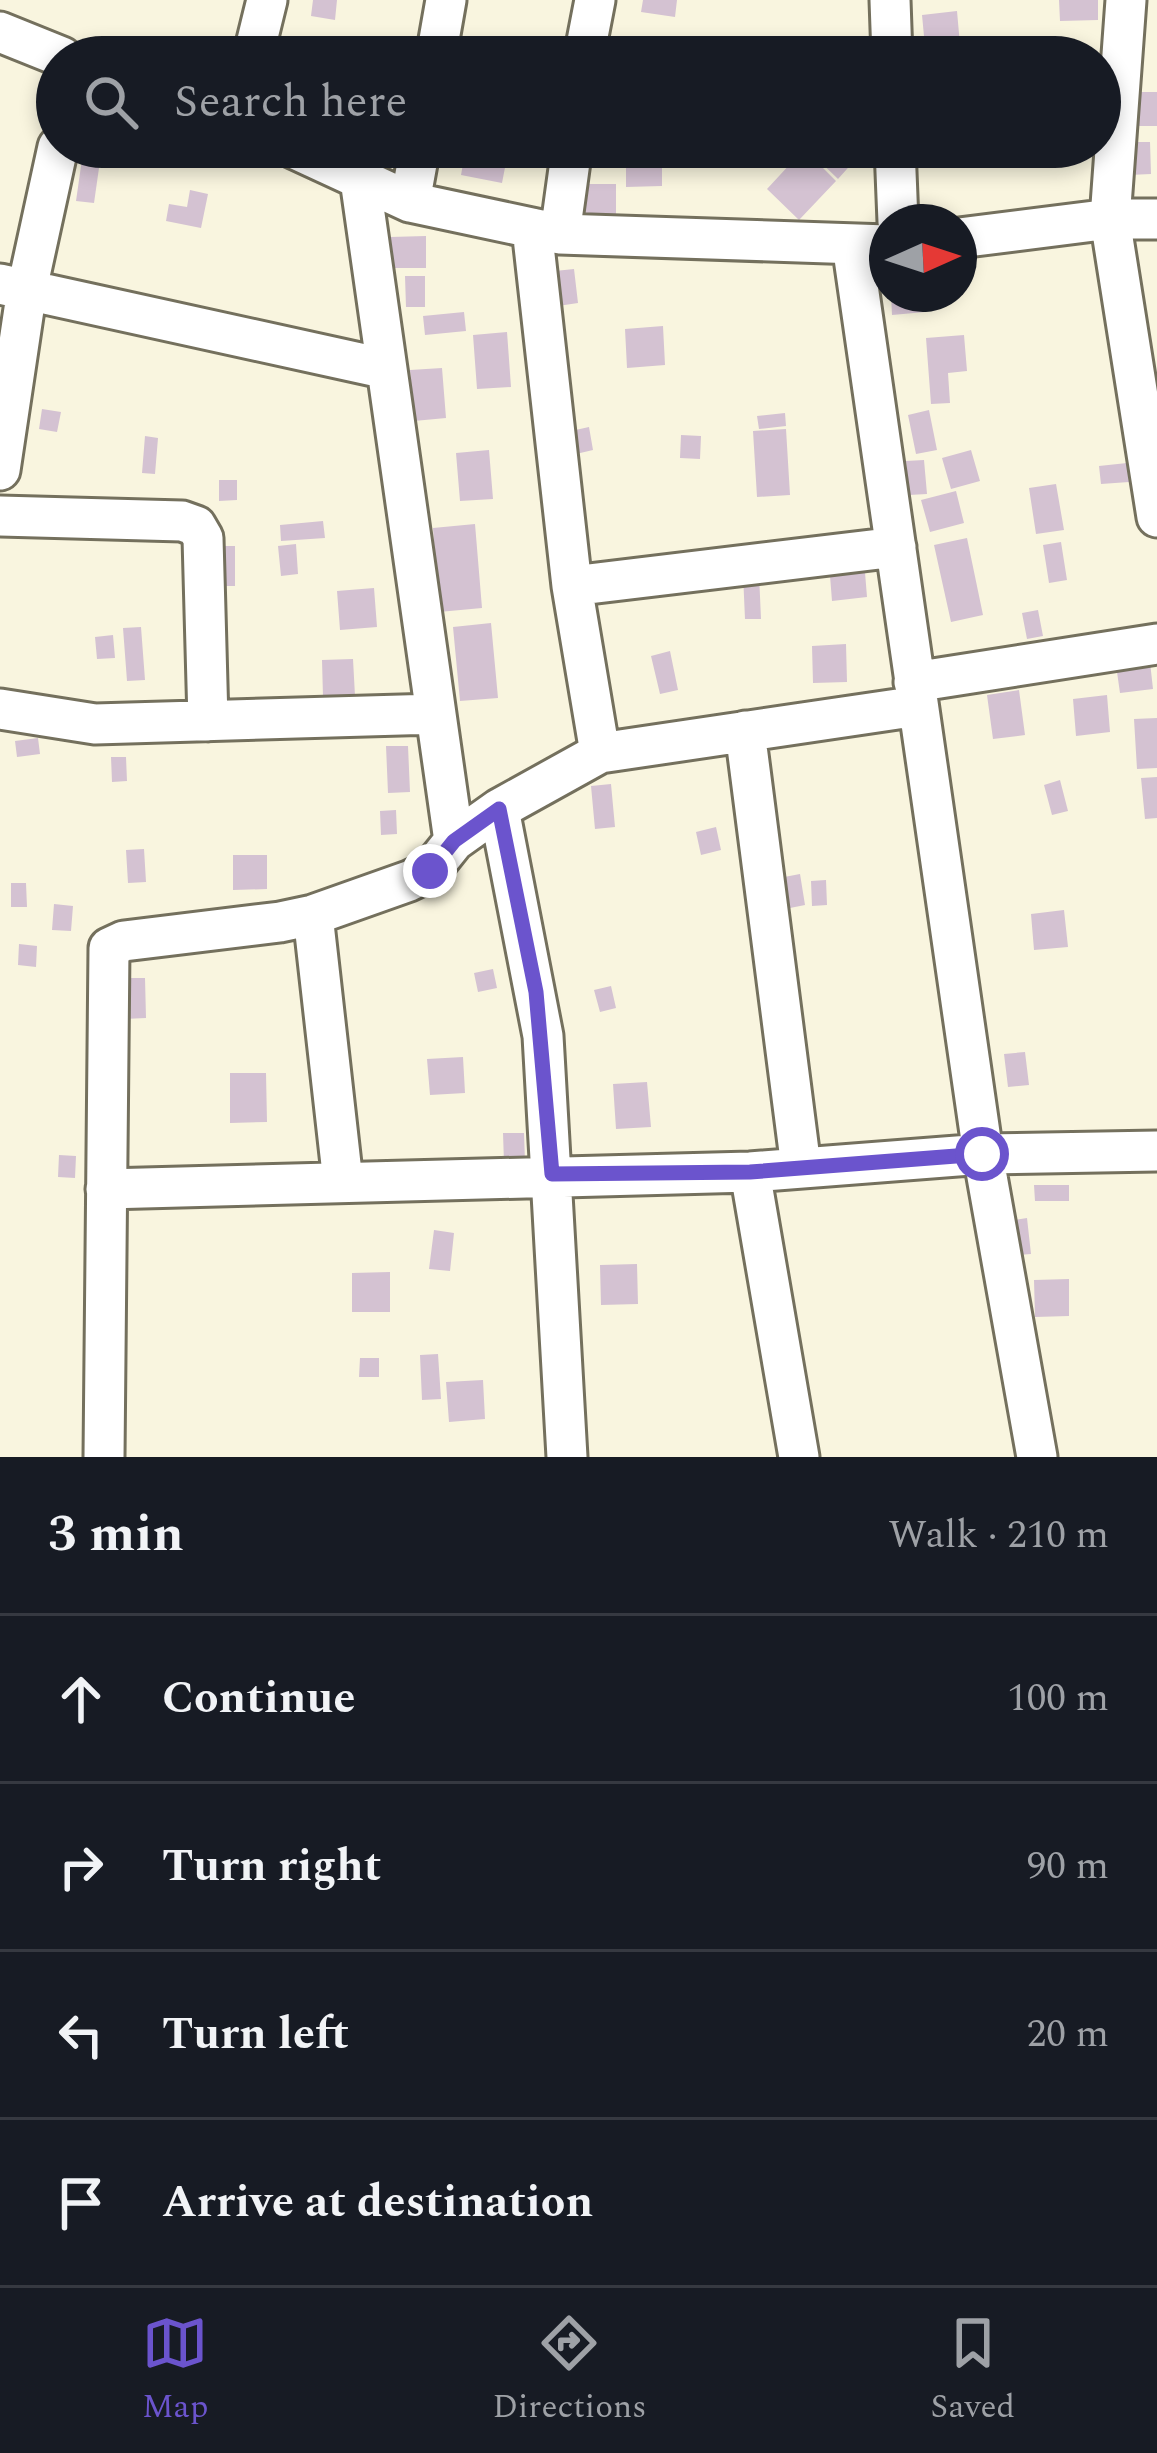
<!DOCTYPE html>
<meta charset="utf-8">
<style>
body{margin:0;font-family:Spectral,serif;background:#242831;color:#f1f3f6}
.compass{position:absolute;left:869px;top:204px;width:108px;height:108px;border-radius:50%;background:#171b24;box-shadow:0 6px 18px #0003;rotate:87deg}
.stop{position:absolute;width:36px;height:36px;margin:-27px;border:9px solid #6b54cd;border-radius:50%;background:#fff}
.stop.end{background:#6b54cd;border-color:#fff;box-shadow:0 3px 12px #0008}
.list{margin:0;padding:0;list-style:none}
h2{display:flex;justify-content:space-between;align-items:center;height:156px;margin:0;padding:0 48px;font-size:51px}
h2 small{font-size:39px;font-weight:400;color:#9ea1a6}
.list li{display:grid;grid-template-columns:78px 1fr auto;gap:36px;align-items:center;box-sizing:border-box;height:168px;padding:0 48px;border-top:3px solid #363941}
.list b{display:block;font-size:45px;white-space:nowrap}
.list em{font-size:39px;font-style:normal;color:#9ea1a6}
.icon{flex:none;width:66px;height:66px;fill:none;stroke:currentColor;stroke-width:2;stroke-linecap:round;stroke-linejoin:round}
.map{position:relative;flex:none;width:1157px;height:1457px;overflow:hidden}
.search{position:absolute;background:#171b24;box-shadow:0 6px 18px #0003;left:36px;right:36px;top:36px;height:132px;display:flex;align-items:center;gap:30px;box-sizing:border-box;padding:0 42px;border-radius:66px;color:#9ea1a6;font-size:45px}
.sheet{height:828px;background:#171b24}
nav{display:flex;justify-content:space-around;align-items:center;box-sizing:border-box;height:168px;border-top:3px solid #363941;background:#171b24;font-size:33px;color:#9ea1a6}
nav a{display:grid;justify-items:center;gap:6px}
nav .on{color:#6b54cd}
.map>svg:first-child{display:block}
.building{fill:#d4c2d2}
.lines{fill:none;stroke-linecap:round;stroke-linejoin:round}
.minor-casing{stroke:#74705d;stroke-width:45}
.minor{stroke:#fff;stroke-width:39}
.route{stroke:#6b54cd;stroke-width:15}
</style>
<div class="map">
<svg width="1157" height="1457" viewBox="0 0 1157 1457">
<rect width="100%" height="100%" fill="#f9f5df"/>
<path class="building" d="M313,0H337L335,20L311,16Z
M643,0H677L675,17L641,12Z
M1059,0H1098V20L1060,21Z
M957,11L961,56L926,57L922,15Z
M314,42L348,47L346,57H312Z
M1135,92H1157V126H1136Z
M1128,142H1150L1151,174L1129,175Z
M466,147H509L502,183L461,175Z
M626,147H662V186L626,187Z
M685,147H715V163L684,162Z
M805,147H861L864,150L838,179Z
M804,149L836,181L799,220L767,189Z
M82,159L100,161L94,203L76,201Z
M582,184H616V218L583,217Z
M190,190L208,194L201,228L166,221L169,204L187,207Z
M426,236V268H390V237Z
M574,269L578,303L558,306L555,271Z
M405,276H425V307H406Z
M891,294H924L925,312L892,315Z
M464,312L466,331L425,335L423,316Z
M663,326L665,365L627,368L625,329Z
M507,332L511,387L477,389L473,335Z
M964,335L967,371L948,373L950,403L931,404L926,338Z
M442,368L446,418L414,421L410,370Z
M42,409L61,412L57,432L39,429Z
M929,410L937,450L916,454L908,415Z
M785,413L786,426L759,429L757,416Z
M589,427L593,450L576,454L571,431Z
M786,429L790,495L757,497L753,431Z
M681,435L701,436L700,459L680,458Z
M145,436L158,438L155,474L142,473Z
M489,450L493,499L460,501L456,453Z
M971,450L980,481L951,489L942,458Z
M924,460L927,494L909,495L906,461Z
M1127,463L1129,482L1101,484L1099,466Z
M219,480H237V500L219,501Z
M1056,484L1064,530L1036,534L1029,488Z
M956,491L964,523L930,532L921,500Z
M323,521L325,538L281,541L280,525Z
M475,524L482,608L439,612L433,528Z
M967,538L983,615L951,622L934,545Z
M1061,542L1067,580L1049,583L1043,545Z
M296,544L298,574L281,576L278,546Z
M217,546H235V586H216Z
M864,560L867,597L832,601L829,563Z
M743,574H759L761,619H745Z
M374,588L377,627L340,630L337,591Z
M1038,610L1043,636L1027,639L1022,613Z
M491,623L498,698L460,701L453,627Z
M141,627L145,680L127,681L123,628Z
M113,635L115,658L97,659L95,637Z
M846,644L847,682L813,683L812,646Z
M670,651L678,690L660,694L651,656Z
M1149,653L1153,689L1120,693L1115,658Z
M353,659L355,696L323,697L322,660Z
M1019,690L1025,735L993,739L987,695Z
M1107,695L1110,732L1076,736L1073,699Z
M1157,718V768L1137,769L1134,719Z
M38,738L40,754L17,757L15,741Z
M386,746H408L410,792L388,793Z
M111,757H126L127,781L112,782Z
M1157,777V818L1145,819L1141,778Z
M1060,780L1068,811L1052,815L1044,785Z
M611,784L615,827L595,829L591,786Z
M396,810L397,834L381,835L380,811Z
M716,827L721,850L701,855L696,832Z
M144,849L146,882L128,883L126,850Z
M233,855H267V889L233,890Z
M800,874L805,905L785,909L779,878Z
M826,880L827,905L812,906L811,881Z
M11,883H26L27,907H11Z
M54,904L73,906L71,931L52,930Z
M1064,910L1068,947L1034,950L1031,914Z
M19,944L37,946L36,967L18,965Z
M493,969L497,988L478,992L474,973Z
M123,978H145L146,1018L124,1019Z
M611,986L616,1008L600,1012L594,990Z
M1025,1052L1029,1085L1008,1087L1004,1054Z
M463,1057L465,1093L430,1095L427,1059Z
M230,1073H266L267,1122L230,1123Z
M647,1082L651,1127L616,1129L613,1084Z
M503,1133H524L525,1162L504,1163Z
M59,1155L76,1156L75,1178L58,1177Z
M1034,1185H1069V1201H1035Z
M1027,1218L1031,1254L1018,1255L1014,1220Z
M434,1230L454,1233L450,1271L429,1269Z
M637,1264L638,1304L601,1305L600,1265Z
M390,1272V1312H352V1273Z
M1069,1279V1316L1035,1317L1034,1280Z
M438,1354L441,1399L422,1400L420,1355Z
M360,1358H379V1377H359Z
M483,1380L485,1419L449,1422L446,1382Z"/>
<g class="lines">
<defs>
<path id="minor" d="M890,0L892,57
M1126,0L1110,219L1157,517
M0,32L62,57
M253,57L267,0
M436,57L446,0
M584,57L595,0
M291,147L410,202L560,234L887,245
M895,147L898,222
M360,179L454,841
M410,202L420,147
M532,228L572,586L600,753
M560,234L572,147
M959,238L1110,219H1157
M852,244L983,1154L1037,1457
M0,284L387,369
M0,470L27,289L58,147
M0,516L182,521L196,526L203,538L208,721
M572,586L896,547
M914,682L1157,644
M0,709L95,724L436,714
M745,731L801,1167
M499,809L543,1036L567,1457
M313,915L343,1182
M750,1172L799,1457
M106,1189L750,1172L983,1154L1157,1151
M104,1457L109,948L124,941L280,922L313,915L409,881L430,871L454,841L499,809L600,753L918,706"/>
</defs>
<use href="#minor" class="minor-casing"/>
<use href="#minor" class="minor"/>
</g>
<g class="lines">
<path class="route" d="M430,871L454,841L499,809L536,992L552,1174L750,1172L982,1154"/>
</g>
</svg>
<svg class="compass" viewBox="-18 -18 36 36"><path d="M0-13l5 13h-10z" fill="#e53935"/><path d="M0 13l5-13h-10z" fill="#9ea1a6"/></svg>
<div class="stop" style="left:982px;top:1154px"></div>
<div class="stop end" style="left:430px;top:871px"></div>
<div class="search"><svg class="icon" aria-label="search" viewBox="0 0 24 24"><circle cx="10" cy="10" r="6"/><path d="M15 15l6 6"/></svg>Search here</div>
</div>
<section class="sheet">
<h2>3 min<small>Walk · 210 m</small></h2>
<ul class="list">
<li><svg class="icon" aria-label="ahead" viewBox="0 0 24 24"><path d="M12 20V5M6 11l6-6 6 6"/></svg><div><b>Continue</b></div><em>100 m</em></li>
<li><svg class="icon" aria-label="right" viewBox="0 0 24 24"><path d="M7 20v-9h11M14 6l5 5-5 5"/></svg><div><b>Turn right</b></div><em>90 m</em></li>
<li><svg class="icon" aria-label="left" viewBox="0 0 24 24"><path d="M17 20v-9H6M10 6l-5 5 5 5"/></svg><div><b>Turn left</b></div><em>20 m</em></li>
<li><svg class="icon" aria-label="arrive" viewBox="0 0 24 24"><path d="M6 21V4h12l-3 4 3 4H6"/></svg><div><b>Arrive at destination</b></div></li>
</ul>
</section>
<nav>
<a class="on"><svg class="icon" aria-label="map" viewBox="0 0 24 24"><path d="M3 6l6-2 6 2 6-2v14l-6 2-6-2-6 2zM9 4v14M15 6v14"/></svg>Map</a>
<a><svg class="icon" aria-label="directions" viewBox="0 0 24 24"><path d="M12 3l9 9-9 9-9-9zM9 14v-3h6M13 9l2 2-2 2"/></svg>Directions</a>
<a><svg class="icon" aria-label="saved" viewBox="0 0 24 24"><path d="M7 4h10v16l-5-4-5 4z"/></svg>Saved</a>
</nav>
